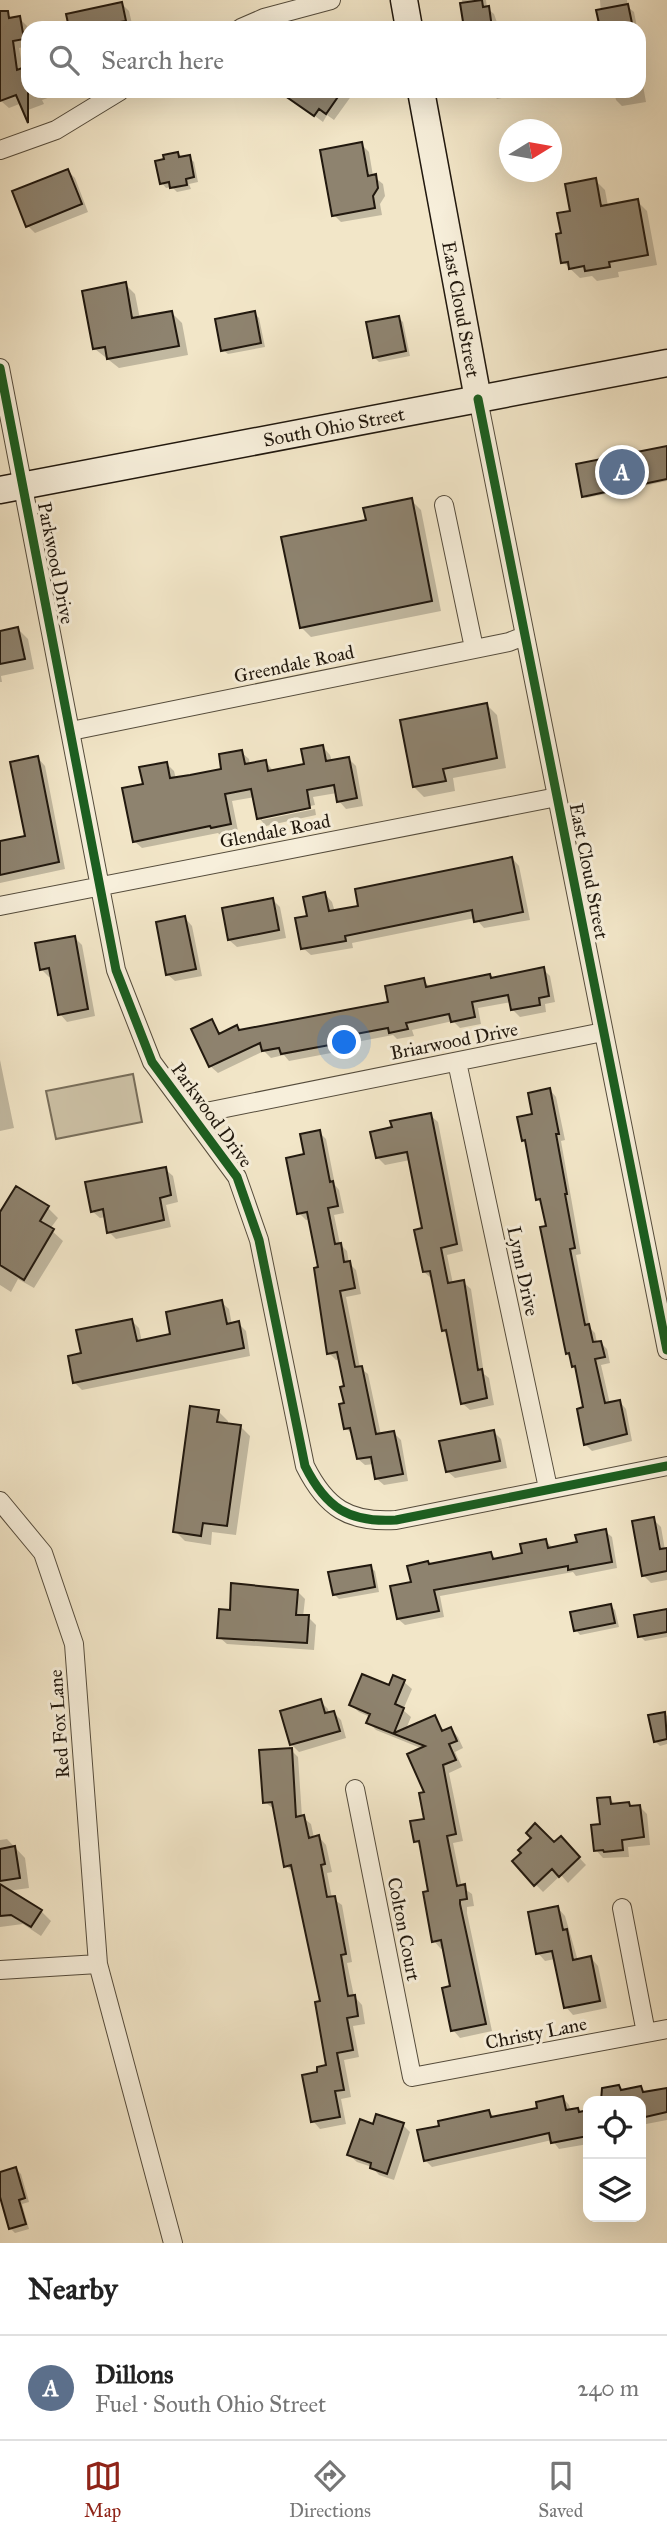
<!DOCTYPE html>
<meta charset="utf-8">
<style>
body{margin:0;font-family:"IM FELL Great Primer",serif;background:#f2f2f2;color:#222}
.controls{position:absolute;right:21px;bottom:21px;display:grid;overflow:hidden;border-radius:14px;box-shadow:0 7px 28px #0002}
.controls button{width:63px;height:63px;display:grid;place-items:center;padding:0;border:0;border-bottom:2px solid #e0e0e0;background:#fff;color:#222;font:35px sans-serif}
.compass{position:absolute;left:499px;top:119px;width:63px;height:63px;border-radius:50%;background:#fff;box-shadow:0 7px 28px #0002;rotate:79deg}
.you{position:absolute;left:345px;top:1043px;width:24px;height:24px;margin:-18px;border:5px solid #fff;border-radius:50%;background:#1a73e8;box-shadow:0 0 0 10px #1a73e833}
.badge{display:grid;place-items:center;width:46px;height:46px;border-radius:50%;background:#8f2418;color:#fff;font-size:23px;font-weight:700}
.pin{position:absolute;translate:-50% -50%;border:4px solid #fff;box-shadow:0 2px 7px #0006}
.list{margin:0;padding:0;list-style:none}
h2{display:flex;justify-content:space-between;align-items:center;height:91px;margin:0;padding:0 28px;font-size:30px}
h2 small{font-size:23px;font-weight:400;color:#767676}
.list li{display:grid;grid-template-columns:46px 1fr auto;gap:21px;align-items:center;box-sizing:border-box;height:105px;padding:0 28px;border-top:2px solid #e0e0e0}
.list b{display:block;font-size:26px;white-space:nowrap}
.list p{margin:0;font-size:23px;white-space:nowrap;color:#767676}
.list em{font-size:23px;font-style:normal;color:#767676}
.icon{flex:none;width:38px;height:38px;fill:none;stroke:currentColor;stroke-width:2;stroke-linecap:round;stroke-linejoin:round}
.map{position:relative;flex:none;width:667px;height:2243px;overflow:hidden}
.search{position:absolute;background:#fff;box-shadow:0 7px 28px #0002;left:21px;right:21px;top:21px;height:77px;display:flex;align-items:center;gap:18px;box-sizing:border-box;padding:0 24px;border-radius:21px;color:#767676;font-size:26px}
.sheet{height:196px;background:#fff}
nav{display:flex;justify-content:space-around;align-items:center;box-sizing:border-box;height:98px;border-top:2px solid #e0e0e0;background:#fff;font-size:19px;color:#767676}
nav a{display:grid;justify-items:center;gap:4px}
nav .on{color:#8f2418}
.map>svg:first-child{display:block}
.pitch{fill:#cec3a8;stroke:#786e5b;stroke-width:2}
.shadow{fill:#0003}
.building{fill:#8e836f;stroke:#21180e;stroke-width:2}
.lines{fill:none;stroke-linecap:round;stroke-linejoin:round}
.street-casing{stroke:#554c3c;stroke-width:20}
.secondary-casing{stroke:#21180e;stroke-width:29}
.street{stroke:#f7efdb;stroke-width:18}
.secondary{stroke:#f7efdb;stroke-width:26}
.cycleway-casing{stroke:#f7efdb;stroke-width:13}
.cycleway{stroke:#1b5e20;stroke-width:9}
.labels{text-anchor:middle;dominant-baseline:central;stroke-width:6;stroke-linejoin:round;paint-order:stroke}
.street-label{font-size:19px;fill:#21180e;stroke:#f7efdb}
</style>
<div class="map">
<svg width="667" height="2243" viewBox="0 0 667 2243">
<rect width="100%" height="100%" fill="#f2e6c8"/>
<filter id="stains"><feTurbulence type="fractalNoise" baseFrequency=".00286" numOctaves="4"/><feColorMatrix values="0 0 0 0 .2 0 0 0 0 .09 0 0 0 0 .02 0 0 0 .5 -.17"/></filter>
<radialGradient id="worn" r=".72"><stop offset=".6" stop-color="#630" stop-opacity="0"/><stop offset="1" stop-color="#630" stop-opacity=".3"/></radialGradient>
<path class="pitch" d="M133,1074L142,1122L56,1139L46,1091Z"/>
<path class="shadow" d="M462,0H486L487,8L494,14L499,28H466Z
M600,0H627L628,7L634,12L637,27L602,28Z
M122,4L129,11L133,28H71Z
M0,17L10,20L19,18L27,26L28,46L19,48L23,70L28,68V91H58L59,94L42,100L44,104L28,110L22,103L9,108L1,101Z
M639,57L644,61L646,74L641,75L646,102L622,106L616,100L614,91H639Z
M296,91H348L352,95L334,120L327,115L323,122L291,98Z
M491,91H515L516,95L497,99Z
M361,144L369,152L373,176L383,184L385,196L380,204L382,215L341,222L334,215Z
M178,153L183,158L189,157L194,162L198,182L189,184L191,189L177,192L172,187L166,188L162,183Z
M68,171L75,178L88,212L35,233L28,226Z
M595,180L605,190L608,206L637,201L647,211L657,265L618,272L619,277L597,281L592,276L580,278L563,262V234L572,212Z
M125,284L135,294L140,319L172,313L182,323L188,355L119,368L95,349Z
M254,313L259,318L265,347L228,354L223,350Z
M398,317L403,322L410,356L379,362L374,357Z
M667,447V481L586,498L584,496Z
M411,500L421,510L441,611L311,637L301,627Z
M18,629L28,639L34,669L1,676L2,682H0V633Z
M487,705L497,715L506,768L453,778L455,791L424,797L414,787Z
M323,747L330,755L332,761L348,758L356,766L363,806L346,809L339,801L337,793L313,797L315,805L262,816V820L315,809L316,815L266,826L259,818L255,797L232,801L238,831L220,835L218,833L142,848L134,841L145,785L167,764L174,771L176,779L224,770L241,752L249,759L250,765L266,762L274,772L306,766Z
M38,758L45,766L65,869L0,883V843L27,837Z
M512,858L519,866L530,920L484,928L475,918L352,943L353,948L311,955L303,948L309,917L325,894L332,902L335,912L360,907Z
M273,900L280,907L286,938L237,947L229,940Z
M185,918L192,926L202,976L175,981L167,974Z
M74,937L82,945L95,1016L67,1022L60,1014L52,976L49,977L41,969Z
M543,969L550,976L555,1002L545,1004L546,1012L520,1017L513,1010L511,1002L478,1008L481,1024L460,1028L453,1021L412,1030L414,1036L397,1039L393,1035L351,1043L352,1049L289,1061L284,1055L271,1058L264,1051L218,1073L210,1066L211,1021L222,1035L237,1028L240,1031L390,1003L423,980L431,988L489,976L492,979Z
M0,1060L14,1128L0,1131Z
M550,1090L556,1097L565,1140L561,1141L581,1254L576,1255L590,1328L595,1333L597,1343H601L607,1349L610,1363L601,1365L610,1404L620,1402L626,1409L632,1441L592,1451L585,1444L586,1409L577,1370L567,1353L543,1205L538,1199L527,1143L524,1140L534,1116Z
M430,1115L438,1122L463,1251L447,1255L453,1284L463,1282L471,1289L484,1374L489,1378L494,1405L470,1410L462,1403L449,1336L443,1330L432,1279L424,1272V1229L410,1160L385,1165L377,1157Z
M319,1132L326,1139L335,1185L339,1190L344,1213L334,1215L340,1244L347,1251L349,1263L356,1270L361,1294L346,1297L360,1368L368,1374L381,1435L394,1433L401,1440L408,1481L384,1485L377,1479L374,1464L365,1465L358,1459L353,1435L346,1428L347,1388L340,1359L336,1360L329,1353L320,1268L310,1219L306,1220L299,1213L306,1156Z
M165,1169L173,1176L178,1202L166,1205L171,1227L116,1239L109,1232L106,1217L100,1218L92,1211Z
M48,1208L58,1218L50,1229L63,1241L34,1288L18,1279L11,1292L0,1285V1216Z
M221,1302L229,1309L232,1325L238,1323L246,1331L250,1356L82,1390L75,1383L132,1321L139,1328L142,1342L172,1336Z
M218,1411L228,1421V1425L240,1426L250,1436L236,1535L212,1532L211,1545L185,1541L175,1531Z
M494,1432L501,1439L507,1468L455,1478L447,1471Z
M653,1519L661,1527L665,1550H667V1580L651,1583L643,1575Z
M605,1531L612,1537L617,1568L576,1576L573,1572L440,1596L444,1617L405,1625L398,1619L413,1583L430,1565L491,1554L497,1560L524,1555L546,1541L553,1548L579,1543Z
M370,1567L375,1571L379,1592L339,1599L334,1594Z
M297,1591L305,1599L303,1617H308L316,1625L314,1650L227,1644L219,1637L231,1612Z
M611,1606L615,1610L619,1627L580,1635L576,1630Z
M667,1611V1637L645,1641L640,1636Z
M404,1682L412,1689L403,1710L411,1717L406,1729L434,1717L445,1732L451,1729L458,1737L463,1748L455,1752L462,1767L449,1773L463,1841L453,1843L462,1887L472,1894L474,1906L467,1907V1913L492,2031L460,2038L453,2030L452,1987L445,1948L441,1949L434,1941L430,1892L422,1847L416,1841L426,1820L423,1749L376,1730L368,1722L370,1717L359,1712L351,1705Z
M320,1701L328,1709L329,1714L334,1713L341,1720L346,1738L299,1752L291,1744Z
M665,1714L667,1716V1744L660,1746L655,1741Z
M291,1750L298,1757L302,1817L311,1824L314,1838L319,1837L326,1845L332,1872L327,1873L332,1898L342,1905L352,1962L347,1963L354,1996L362,2005L365,2024L353,2026L359,2057L344,2060L351,2097L341,2099L346,2124L320,2129L313,2121L320,2073L328,2066L322,2003L294,1873L286,1866L275,1810L265,1802Z
M610,1799L616,1805L629,1804L632,1807H640L647,1814L650,1845L628,1847L629,1857L603,1858L596,1850Z
M561,1838L586,1865L568,1883L561,1875L543,1892L514,1862L554,1845Z
M7,1839L25,1858L29,1888L8,1891L41,1911L51,1921L41,1936L23,1924L0,1927V1840Z
M558,1908L565,1916L578,1961L591,1958L598,1966L607,2008L573,2015L566,2007L555,1959L545,1961L538,1953Z
M619,2087L624,2092L641,2088L646,2094L667,2090V2120L641,2125V2101H606L604,2090Z
M563,2098L569,2105L571,2111L588,2112V2144L559,2149L552,2140L432,2167L425,2160L489,2112L495,2118L539,2109Z
M403,2125L410,2132L394,2180L379,2175L372,2167L357,2162L349,2155L374,2126Z
M16,2169L21,2174L29,2202L22,2204L29,2229L15,2233L10,2228L0,2192V2174Z"/>
<path class="building" d="M482,0L483,7L489,6L492,28H464L460,3Z
M122,2L126,21L85,28H69L66,14Z
M628,4L633,28H600L596,10Z
M0,11H8L9,18L20,16L24,39L13,41L17,70L28,66V123L16,95L0,101Z
M278,91H342L326,114L319,109L314,116Z
M362,142L368,176L376,174L378,188L373,196L375,208L332,216L320,150Z
M178,152L179,157L190,155L194,177L186,179L187,185L170,188L169,182L160,184L155,161L164,159L163,155Z
M68,169L82,204L26,227L12,191Z
M596,178L601,206L638,199L648,255L609,262L610,267L585,271L584,266L569,269L568,262L561,263L556,234L561,233L557,213L570,211L565,184Z
M126,282L132,318L172,311L179,346L107,359L105,347L93,349L82,291Z
M255,311L261,343L221,351L215,319Z
M399,316L406,351L373,358L366,322Z
M667,446V479L582,497L576,464Z
M412,498L432,601L300,628L281,537L366,520L363,508Z
M18,627L25,659L0,664V631Z
M487,703L497,758L443,769L446,781L413,787L400,720Z
M323,745L326,761L349,757L357,798L337,802L334,785L307,790L310,808L257,819L251,789L225,794L231,824L211,828L210,826L133,842L122,788L143,784L139,767L167,762L170,778L190,775L221,769L219,754L242,750L245,764L266,760L268,771L304,764L301,749Z
M38,756L59,862L0,875V841L25,836L10,762Z
M512,857L523,912L474,922L472,910L345,936L346,941L301,949L295,918L307,916L303,897L325,892L329,911L358,906L355,889Z
M273,898L279,930L228,940L222,908Z
M185,916L196,969L166,975L156,922Z
M75,936L88,1009L58,1015L49,968L40,970L35,943Z
M544,967L549,996L539,998L540,1005L511,1010L508,995L472,1002L475,1017L451,1022L449,1014L406,1023L408,1029L389,1033L388,1028L345,1036L346,1042L281,1054L279,1048L262,1051L260,1043L209,1067L191,1029L212,1019L219,1034L237,1025L239,1030L388,1002L385,986L424,978L426,987L490,974L491,978Z
M550,1088L559,1134H556L567,1194H565L575,1248L570,1249L585,1325L589,1324L593,1342L601,1341L605,1357L595,1359L605,1403L620,1400L627,1434L584,1445L577,1409L583,1407L575,1366L572,1367L569,1353L566,1354L540,1227L546,1226L540,1199L536,1200L525,1140L522,1141L517,1117L532,1114L528,1093Z
M431,1113L457,1244L441,1248L448,1283L464,1280L478,1370L482,1369L487,1398L461,1404L446,1330L442,1331L430,1271L423,1272L414,1230L422,1228L407,1152L376,1158L370,1132L392,1127L390,1121Z
M320,1130L330,1182L333,1181L338,1206L328,1208L335,1244L341,1243L344,1262L350,1261L355,1288L340,1291L355,1367L362,1366L376,1434L394,1431L403,1474L375,1479L371,1457L357,1459L350,1428L344,1429L339,1404L344,1403L340,1387L344,1386L337,1352L327,1354L314,1268L318,1267L307,1212L297,1214L286,1158L304,1154L300,1134Z
M166,1167L171,1195L160,1198L164,1220L107,1233L103,1209L91,1212L85,1182Z
M16,1186L49,1206L40,1221L54,1229L24,1280L0,1265V1212Z
M222,1300L227,1324L239,1321L244,1348L73,1383L68,1356L81,1353L76,1330L132,1319L137,1341L170,1334L166,1312Z
M190,1406L219,1410L217,1422L241,1425L227,1526L203,1523L201,1536L173,1532Z
M494,1430L500,1461L446,1472L439,1441Z
M654,1517L660,1549L667,1548V1571L642,1576L632,1521Z
M606,1529L612,1562L568,1570V1566L434,1590L439,1611L397,1619L390,1586L411,1582L407,1566L428,1561L429,1564L491,1552L493,1559L522,1553L520,1544L546,1539L548,1548L577,1542L575,1535Z
M371,1565L375,1587L333,1595L328,1572Z
M231,1583L298,1590L296,1615H309L307,1643L217,1638L219,1609L230,1610Z
M611,1604L615,1623L574,1631L570,1612Z
M667,1609V1632L638,1637L634,1615Z
M362,1674L389,1685L393,1675L405,1680L395,1704L404,1708L394,1733L435,1715L442,1731L451,1727L457,1741L449,1744L456,1760L443,1765L456,1834L447,1836L457,1886L465,1884L467,1899L460,1900V1904L486,2024L451,2031L442,1988L450,1986L441,1940L432,1942L423,1892L428,1891L419,1841L414,1842L410,1821L424,1819L419,1793L424,1792L407,1754L425,1746L366,1723L370,1714L349,1705Z
M321,1699L325,1713L334,1711L340,1731L290,1745L280,1711Z
M665,1712L667,1739L654,1742L648,1715Z
M292,1748L296,1817L304,1815L309,1838L319,1835L325,1864L321,1865L327,1897L335,1896L346,1954L341,1955L348,1996L355,1995L358,2016L347,2018L353,2050L337,2053L344,2090L335,2091L340,2117L311,2122L302,2075L317,2072V2067L326,2065L315,2002L320,2001L291,1865L284,1867L272,1802L263,1803L259,1750Z
M610,1797L611,1804L629,1802L630,1806L640,1805L644,1837L622,1840L623,1850L604,1852L603,1850L594,1851L591,1825L600,1824L597,1798Z
M535,1823L554,1842L561,1836L580,1857L559,1877L552,1869L534,1886L512,1861L521,1853L518,1850L531,1838L526,1833Z
M15,1846L20,1878L0,1881V1849Z
M0,1884L42,1910L31,1927L11,1915L0,1916Z
M558,1906L563,1930L567,1929L573,1960L591,1956L600,2001L564,2008L552,1951L536,1954L528,1912Z
M619,2085L621,2090L641,2086L643,2092L667,2088V2112L641,2118V2101H601L602,2088Z
M563,2096L566,2110L578,2108L579,2112L588,2110V2136L551,2143L549,2133L424,2161L417,2130L439,2126L438,2121L489,2110L491,2117L537,2108L536,2102Z
M376,2114L404,2123L387,2174L370,2168L371,2163L347,2155L360,2119L373,2124Z
M16,2167L25,2198L19,2200L26,2224L9,2229L0,2197V2172Z"/>
<g class="lines">
<defs>
<path id="street" d="M241,28L264,18L331,0
M0,150L56,130L120,91
M0,368L116,970L152,1062L237,1177L259,1240L305,1466C326,1508 349,1523 396,1520L667,1466
M478,399L667,1350
M444,505L474,648
M71,731L509,642L524,636
M0,906L557,797
M457,1062L548,1488
M191,1115L603,1032
M0,1501L43,1553L74,1644L98,1964L173,2243
M355,1789L412,2077L667,2029
M622,1908L646,2033
M0,1970L98,1964"/>
<g id="secondary">
<path d="M404,0L409,28"/>
<path id="s1" d="M421,91L478,399"/>
<path id="s2" d="M0,490L667,363"/>
</g>
</defs>
<use href="#street" class="street-casing"/>
<use href="#secondary" class="secondary-casing"/>
<use href="#street" class="street"/>
<use href="#secondary" class="secondary"/>
<defs>
<path id="cycleway" d="M0,368L116,970L152,1062L237,1177L259,1240L305,1466C326,1508 349,1523 396,1520L667,1466
M478,399L667,1350"/>
</defs>
<use href="#cycleway" class="cycleway-casing"/>
<use href="#cycleway" class="cycleway"/>
</g>
<g class="labels">
<g class="street-label">
<text stroke="none"><textPath href="#s1" startOffset="222">East Cloud Street</textPath></text>
<text stroke="none"><textPath href="#s2" startOffset="340">South Ohio Street</textPath></text>
<text transform="translate(56 563) rotate(79)">Parkwood Drive</text>
<text transform="translate(294 664) rotate(-12)">Greendale Road</text>
<text transform="translate(275 831) rotate(-11)">Glendale Road</text>
<text transform="translate(589 871) rotate(79)">East Cloud Street</text>
<text transform="translate(454 1041) rotate(-11)">Briarwood Drive</text>
<text transform="translate(212 1115) rotate(54)">Parkwood Drive</text>
<text transform="translate(523 1271) rotate(78)">Lynn Drive</text>
<text transform="translate(59 1724) rotate(-94)">Red Fox Lane</text>
<text transform="translate(404 1929) rotate(79)">Colton Court</text>
<text transform="translate(536 2033) rotate(-11)">Christy Lane</text>
</g>
</g>
<rect width="100%" height="100%" filter="url(#stains)"/>
<rect width="100%" height="100%" fill="url(#worn)"/>
</svg>
<div class="controls">
<button><svg class="icon" aria-label="locate" viewBox="0 0 24 24"><circle cx="12" cy="12" r="6"/><path d="M12 2v4M12 18v4M2 12h4M18 12h4"/></svg></button>
<button><svg class="icon" aria-label="layers" viewBox="0 0 24 24"><path d="M12 4l9 5-9 5-9-5zM3 14l9 5 9-5"/></svg></button>
</div>
<svg class="compass" viewBox="-18 -18 36 36"><path d="M0-13l5 13h-10z" fill="#e53935"/><path d="M0 13l5-13h-10z" fill="#767676"/></svg>
<div class="you"></div>
<div class="pin badge" style="left:622px;top:472px;background:#5c6f8a">A</div>
<div class="search"><svg class="icon" aria-label="search" viewBox="0 0 24 24"><circle cx="10" cy="10" r="6"/><path d="M15 15l6 6"/></svg>Search here</div>
</div>
<section class="sheet">
<h2>Nearby<small></small></h2>
<ul class="list">
<li><span class="badge" style="background:#5c6f8a">A</span><div><b>Dillons</b><p>Fuel · South Ohio Street</p></div><em>240 m</em></li>
</ul>
</section>
<nav>
<a class="on"><svg class="icon" aria-label="map" viewBox="0 0 24 24"><path d="M3 6l6-2 6 2 6-2v14l-6 2-6-2-6 2zM9 4v14M15 6v14"/></svg>Map</a>
<a><svg class="icon" aria-label="directions" viewBox="0 0 24 24"><path d="M12 3l9 9-9 9-9-9zM9 14v-3h6M13 9l2 2-2 2"/></svg>Directions</a>
<a><svg class="icon" aria-label="saved" viewBox="0 0 24 24"><path d="M7 4h10v16l-5-4-5 4z"/></svg>Saved</a>
</nav>
